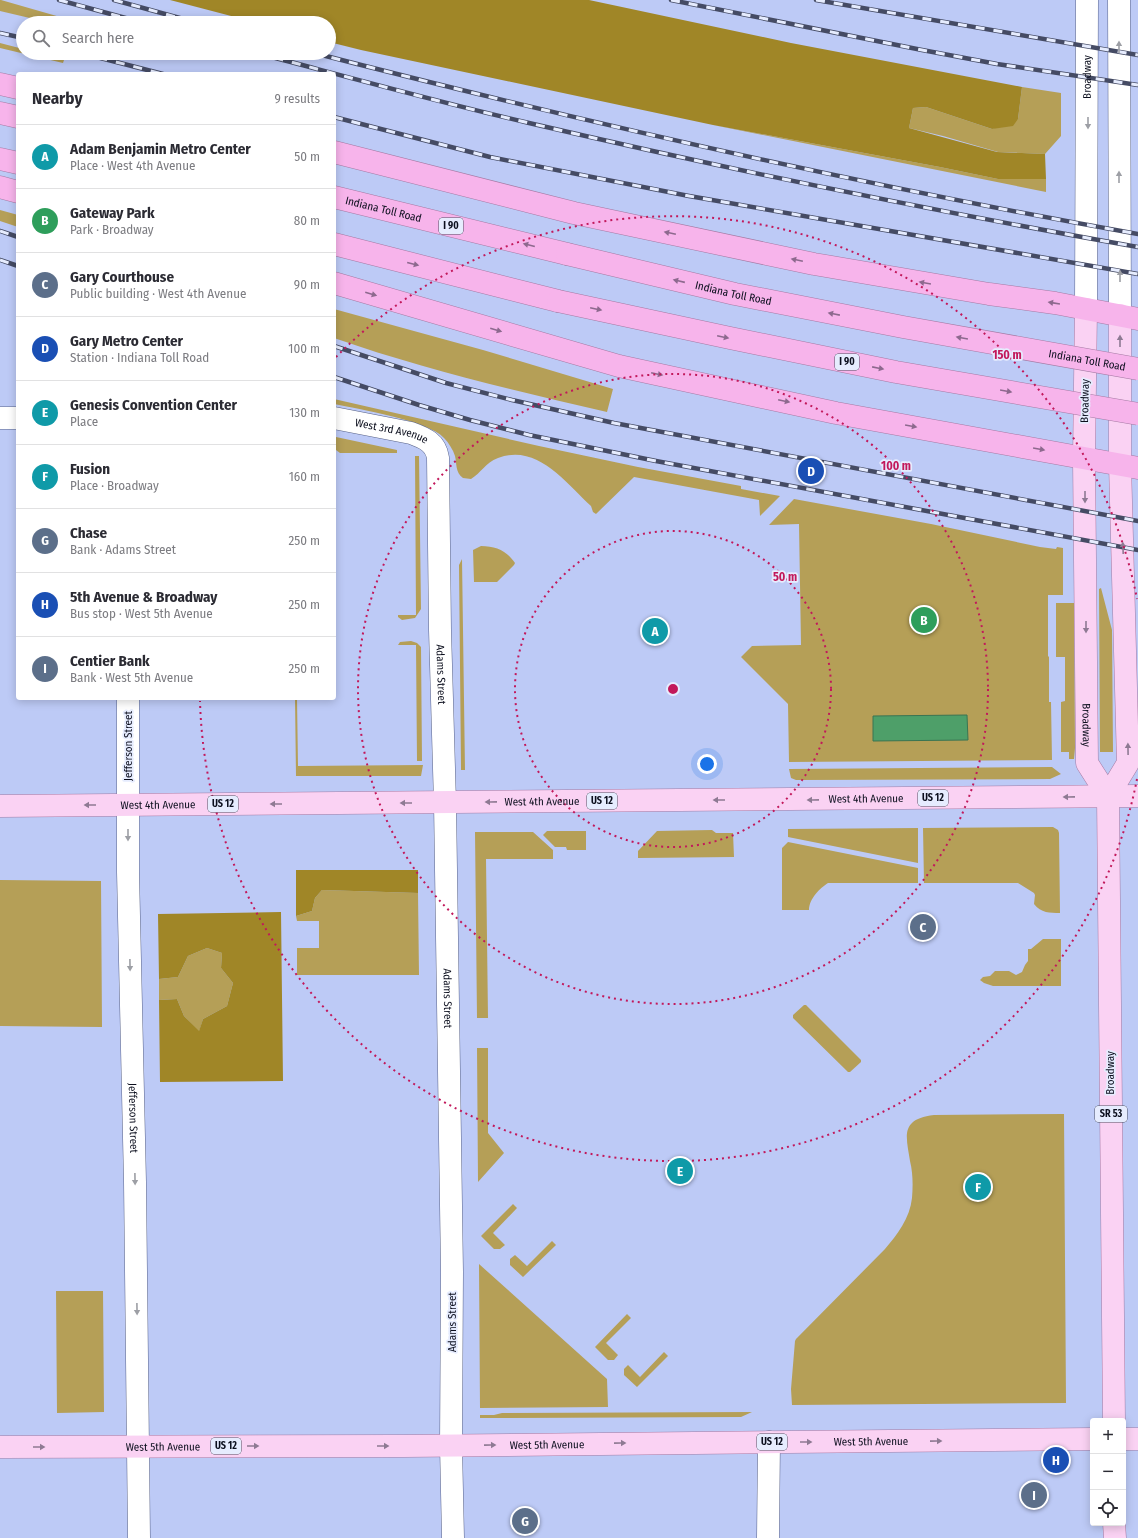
<!DOCTYPE html>
<meta charset="utf-8">
<style>
body{margin:0;font-family:"Fira Sans Condensed",sans-serif;background:#f2f2f3;color:#2b2b33}
.controls{position:absolute;right:12px;bottom:12px;display:grid;overflow:hidden;border-radius:4px;box-shadow:0 2px 10px #0003}
.controls button{width:36px;height:36px;display:grid;place-items:center;padding:0;border:0;border-bottom:1px solid #e1e1e2;background:#fff;color:#2b2b33;font:20px sans-serif}
.you{position:absolute;left:707px;top:764px;width:14px;height:14px;margin:-10px;border:3px solid #fff;border-radius:50%;background:#1a73e8;box-shadow:0 0 0 6px #1a73e833}
.badge{display:grid;place-items:center;width:26px;height:26px;border-radius:50%;background:#70612e;color:#fff;font-size:13px;font-weight:700}
.pin{position:absolute;translate:-50% -50%;border:2px solid #fff;box-shadow:0 1px 4px #0006}
.list{margin:0;padding:0;list-style:none}
h2{display:flex;justify-content:space-between;align-items:center;height:52px;margin:0;padding:0 16px;font-size:17px}
h2 small{font-size:13px;font-weight:400;color:#7c7c81}
.list li{display:grid;grid-template-columns:26px 1fr auto;gap:12px;align-items:center;box-sizing:border-box;height:64px;padding:0 16px;border-top:1px solid #e1e1e2}
.list b{display:block;font-size:15px;white-space:nowrap}
.list p{margin:0;font-size:13px;white-space:nowrap;color:#7c7c81}
.list em{font-size:13px;font-style:normal;color:#7c7c81}
.icon{flex:none;width:22px;height:22px;fill:none;stroke:currentColor;stroke-width:2;stroke-linecap:round;stroke-linejoin:round}
.map{position:relative;flex:none;width:1138px;height:1538px;overflow:hidden}
.search{position:absolute;background:#fff;box-shadow:0 2px 10px #0003;left:16px;top:16px;width:320px;height:44px;display:flex;align-items:center;gap:10px;box-sizing:border-box;padding:0 14px;border-radius:22px;color:#7c7c81;font-size:15px}
.panel{position:absolute;background:#fff;box-shadow:0 2px 10px #0003;left:16px;top:72px;width:320px;height:628px;border-radius:4px}
.map>svg:first-child{display:block}
.green{fill:#b59f57}
.forest{fill:#a08627}
.water{fill:#4e9f69;stroke:#3a7452}
.lines{fill:none;stroke-linecap:round;stroke-linejoin:round}
.minor-casing{stroke:#586288;stroke-width:23}
.major-casing{stroke:#a47aa3;stroke-width:23}
.highway-casing{stroke:#a47aa3;stroke-width:23}
.minor{stroke:#fff;stroke-width:22}
.major{stroke:#fad2f3;stroke-width:22}
.highway{stroke:#f7b4eb;stroke-width:22}
.rail-casing{stroke:#454b64;stroke-width:4.5}
.rail{stroke:#e6ecfe;stroke-width:3;stroke-dasharray:9;stroke-linecap:butt}
.highway-bridge-casing{stroke:#a47aa3;stroke-width:23;stroke-linecap:butt}
.highway-bridge{stroke:#f7b4eb;stroke-width:22}
.oneway{fill:#9d9fa5}
.oneway2{fill:#8d698e}
.oneway3{fill:#8e7a93}
.ring{fill:none;stroke:#c2185b;stroke-width:2;stroke-dasharray:2 4}
.labels{text-anchor:middle;dominant-baseline:central;stroke-width:3.5;stroke-linejoin:round;paint-order:stroke}
.shield{fill:#e6ecfe;stroke:#4d5160;stroke-width:1}
.shield-label{font-size:10px;font-weight:bold;fill:#0b0e1d}
.street-label{font-size:11px;fill:#0b0e1d;stroke:#e6ecfe}
.centre{fill:#c2185b;stroke:#e6ecfe;stroke-width:2}
.ring-label{font-size:12px;text-anchor:middle;font-weight:bold;fill:#c2185b;stroke:#e6ecfe;stroke-width:3.5;stroke-linejoin:round;paint-order:stroke}
</style>
<div class="map">
<svg width="1138" height="1538" viewBox="0 0 1138 1538">
<rect width="100%" height="100%" fill="#bdcaf6"/>
<path class="green" d="M0,0H1L81,23H51L0,11Z
M0,43L23,49V53H38L64,60L63,63L0,48Z
M1022,87L1061,93V136L1045,154L998,152L943,136L909,128L913,108L926,107L992,129L1018,119Z
M713,125L940,167L998,179H1046V192Z
M0,210L18,215V227L0,221Z
M334,309L483,350L613,389L607,412C515,391 423,369 334,338Z
M334,399L539,446L638,467L741,486V489L780,496L760,516L759,500L634,477L596,514L593,512L591,506C566,483 537,443 498,458C485,463 481,473 471,479L463,478C455,472 457,464 455,456C453,450 449,443 444,438C429,421 359,409 334,404Z
M336,437L397,450V453H340L336,450Z
M415,456H419L421,609L415,618L402,620L398,617V615H416Z
M794,499L931,524L1040,547L1056,549L1057,547L1063,548V595H1048V656L1049,657V702H1051L1052,760L789,762L788,704L741,657L752,646L801,645L799,524L769,525Z
M481,546C496,546 507,551 515,563L514,565L497,582H474L473,550Z
M462,559L465,770H461V767L459,565Z
M1101,588L1112,630L1113,752H1100L1099,589Z
M1056,603H1074L1075,748L1074,759H1069V752H1061V702L1065,701V657H1056Z
M411,641L417,643L421,647L422,761H417L416,645H398L400,642Z
M295,698H297L298,766L423,765L421,776H296Z
M1052,767L1061,774L1050,779L796,780L791,778L789,769Z
M1053,827L1058,830L1059,833L1060,913C1050,913 1041,913 1034,904L1035,895L1034,893L1018,883H924L923,828Z
M918,828V863L788,837V829Z
M712,830L716,833H733L734,857L638,858V851L657,831Z
M547,831H586V850H567L566,847H555L543,835Z
M475,832H533L553,850V859H486L488,1018H477Z
M788,842L918,868V883H828C820,888 809,899 809,910H782V848Z
M0,880L101,881L102,1027L0,1026Z
M322,890L418,893L419,975H297V948H319V921H297L296,916L312,911L315,898Z
M1043,939H1061V986H993L984,983L980,980L983,977L990,976L995,971H1009L1016,975L1022,972L1025,965L1028,961V949H1031Z
M207,948L222,953L221,968L233,983L227,1006L203,1019L199,1032L184,1016L177,999L159,1000V979L178,977L188,956Z
M804,1005H806L861,1060V1062L850,1072H848L793,1018V1015Z
M477,1048H488V1133L504,1153L478,1182Z
M1064,1114L1066,1403L792,1405L791,1389L795,1341L796,1339L885,1249C897,1235 910,1218 912,1198C913,1186 913,1173 910,1161C906,1136 900,1119 934,1115Z
M513,1204L517,1208L493,1233L505,1245L500,1249H494L481,1236Z
M552,1241L556,1245L523,1277L510,1265V1259L515,1255L527,1266Z
M479,1264L607,1379L608,1407L480,1408Z
M56,1291H103L104,1412L57,1413Z
M627,1314L631,1318L606,1343L618,1355L614,1360H608L595,1347Z
M664,1352L668,1356L637,1387L624,1375V1369L628,1365L640,1377Z
M752,1412L741,1417L480,1418V1415H494L502,1413Z"/>
<path class="forest" d="M170,0H589L791,43L1022,87L1018,119L1013,126L992,129L926,107L913,108L909,128L997,152L1045,154L1046,179H998L940,167L713,125L361,50L329,42V23H258Z
M296,870H418V893L322,890L315,898L312,911L296,916Z
M281,912L283,1081L160,1082L159,1000L177,999L184,1016L199,1031L203,1019L227,1006L233,983L221,968L222,953L207,948L188,956L178,977L159,979L158,914Z"/>
<path class="water" d="M967,715L968,740L873,741V716Z"/>
<g class="lines">
<defs>
<g id="minor">
<path d="M1119,0L1120,315"/>
<path id="s1" d="M1086,309L1087,0"/>
<path d="M0,418H18"/>
<path id="s2" d="M334,418L411,433C425,438 436,443 438,458L440,630L445,803L452,1272L451,1446L453,1538"/>
<path id="s3" d="M128,698V872L135,1182L139,1538"/>
<path d="M768,1538L769,1442"/>
</g>
<g id="major">
<path id="s4" d="M1086,309L1084,458L1087,763L1108,796"/>
<path id="s5" d="M0,806L1138,796"/>
<path d="M1114,1421L1108,796L1128,763L1120,464V315"/>
<path d="M1123,1439H1138"/>
<path id="s6" d="M0,1447L404,1446L1093,1439"/>
<path d="M1114,1523L1115,1538"/>
</g>
<g id="highway">
<path d="M0,84L18,88"/>
<path d="M0,113L18,117"/>
<path d="M334,152L574,213L814,264L989,294L1055,303L1138,319"/>
<path d="M0,159L18,163"/>
<path d="M0,187L18,192"/>
<path id="s7" d="M334,197L567,254"/>
<path d="M334,244L558,301"/>
<path d="M334,283L619,366L836,413L1138,468"/>
</g>
</defs>
<use href="#minor" class="minor-casing"/>
<use href="#major" class="major-casing"/>
<use href="#highway" class="highway-casing"/>
<use href="#minor" class="minor"/>
<use href="#major" class="major"/>
<use href="#highway" class="highway"/>
<defs>
<path id="rail" d="M59,0L144,23
M114,0L198,23
M671,0L922,50L997,64L1138,85
M816,0L1138,55
M0,33L23,38
M81,53L163,74
M257,53C348,77 438,102 529,123C731,170 934,211 1138,247
M314,53C587,123 861,185 1138,234
M334,117L490,157L689,196L1138,274
M0,231L18,237
M0,260L18,266
M334,346L446,383L512,400L614,423L1138,521
M334,377L419,405L470,420L529,435L656,461L1138,550"/>
</defs>
<use href="#rail" class="rail-casing"/>
<use href="#rail" class="rail"/>
<defs>
<g id="highway-bridge">
<path id="s8" d="M567,254L735,294L903,327L1138,369"/>
<path d="M558,301L730,338L896,372L1138,414"/>
</g>
</defs>
<use href="#highway-bridge" class="highway-bridge-casing"/>
<use href="#highway-bridge" class="highway-bridge"/>
</g>
<defs><path id="oneway-solid" d="M-6-.8H1V-3.2L6.5 0L1 3.2V.8H-6Z"/></defs>
<g class="oneway">
<use href="#oneway-solid" transform="translate(1119 47) rotate(-90)"/>
<use href="#oneway-solid" transform="translate(1088 123) rotate(90)"/>
<use href="#oneway-solid" transform="translate(1119 177) rotate(-90)"/>
<use href="#oneway-solid" transform="translate(1120 276) rotate(-90)"/>
<use href="#oneway-solid" transform="translate(128 835) rotate(90)"/>
<use href="#oneway-solid" transform="translate(130 965) rotate(89)"/>
<use href="#oneway-solid" transform="translate(135 1179) rotate(89)"/>
<use href="#oneway-solid" transform="translate(137 1309) rotate(89)"/>
</g>
<g class="oneway2">
<use href="#oneway-solid" transform="translate(670 233) rotate(-168)"/>
<use href="#oneway-solid" transform="translate(529 245) rotate(-166)"/>
<use href="#oneway-solid" transform="translate(797 260) rotate(-168)"/>
<use href="#oneway-solid" transform="translate(413 264) rotate(14)"/>
<use href="#oneway-solid" transform="translate(679 281) rotate(-167)"/>
<use href="#oneway-solid" transform="translate(925 283) rotate(-170)"/>
<use href="#oneway-solid" transform="translate(371 294) rotate(16)"/>
<use href="#oneway-solid" transform="translate(1054 303) rotate(-171)"/>
<use href="#oneway-solid" transform="translate(596 309) rotate(12)"/>
<use href="#oneway-solid" transform="translate(834 314) rotate(-169)"/>
<use href="#oneway-solid" transform="translate(496 330) rotate(16)"/>
<use href="#oneway-solid" transform="translate(723 337) rotate(12)"/>
<use href="#oneway-solid" transform="translate(962 338) rotate(-170)"/>
<use href="#oneway-solid" transform="translate(878 368) rotate(11)"/>
<use href="#oneway-solid" transform="translate(657 374) rotate(12)"/>
<use href="#oneway-solid" transform="translate(1006 391) rotate(10)"/>
<use href="#oneway-solid" transform="translate(784 401) rotate(12)"/>
<use href="#oneway-solid" transform="translate(911 426) rotate(10)"/>
<use href="#oneway-solid" transform="translate(1039 449) rotate(10)"/>
</g>
<g class="oneway3">
<use href="#oneway-solid" transform="translate(1120 341) rotate(-90)"/>
<use href="#oneway-solid" transform="translate(1085 497) rotate(90)"/>
<use href="#oneway-solid" transform="translate(1123 548) rotate(-92)"/>
<use href="#oneway-solid" transform="translate(1086 627) rotate(90)"/>
<use href="#oneway-solid" transform="translate(1128 749) rotate(-91)"/>
<use href="#oneway-solid" transform="translate(1069 797) rotate(179)"/>
<use href="#oneway-solid" transform="translate(719 800) rotate(180)"/>
<use href="#oneway-solid" transform="translate(813 800) rotate(179)"/>
<use href="#oneway-solid" transform="translate(491 802) rotate(179)"/>
<use href="#oneway-solid" transform="translate(406 803) rotate(180)"/>
<use href="#oneway-solid" transform="translate(276 804) rotate(180)"/>
<use href="#oneway-solid" transform="translate(90 805) rotate(180)"/>
<use href="#oneway-solid" transform="translate(936 1441) rotate(-1)"/>
<use href="#oneway-solid" transform="translate(806 1442)"/>
<use href="#oneway-solid" transform="translate(620 1443) rotate(-1)"/>
<use href="#oneway-solid" transform="translate(490 1445) rotate(-1)"/>
<use href="#oneway-solid" transform="translate(253 1446)"/>
<use href="#oneway-solid" transform="translate(383 1446)"/>
<use href="#oneway-solid" transform="translate(39 1447)"/>
</g>
<g class="ring">
<circle cx="673" cy="689" r="158"/>
<circle cx="673" cy="689" r="315"/>
<path d="M1137 779A473 473 0 0 1 200 701M336 357A473 473 0 0 1 1137 599"/>
</g>
<g class="labels">
<g class="shield">
<rect x="439" y="218" width="24" height="16" rx="3"/>
<rect x="835" y="354" width="24" height="16" rx="3"/>
<rect x="918" y="790" width="30" height="16" rx="3"/>
<rect x="587" y="793" width="30" height="16" rx="3"/>
<rect x="208" y="796" width="30" height="16" rx="3"/>
<rect x="1095" y="1106" width="32" height="16" rx="3"/>
<rect x="757" y="1434" width="30" height="16" rx="3"/>
<rect x="211" y="1438" width="30" height="16" rx="3"/>
</g>
<g class="shield-label">
<text x="451" y="226">I 90</text>
<text x="847" y="362">I 90</text>
<text x="933" y="798">US 12</text>
<text x="602" y="801">US 12</text>
<text x="223" y="804">US 12</text>
<text x="1111" y="1114">SR 53</text>
<text x="772" y="1442">US 12</text>
<text x="226" y="1446">US 12</text>
</g>
<g class="street-label">
<text stroke="none"><textPath href="#s1" startOffset="232">Broadway</textPath></text>
<text stroke="none"><textPath href="#s7" startOffset="51">Indiana Toll Road</textPath></text>
<text stroke="none"><textPath href="#s8" startOffset="171">Indiana Toll Road</textPath></text>
<text stroke="none"><textPath href="#s8" startOffset="531">Indiana Toll Road</textPath></text>
<text transform="translate(1085 401) rotate(-89)">Broadway</text>
<text stroke="none"><textPath href="#s2" startOffset="59">West 3rd Avenue</textPath></text>
<text stroke="none"><textPath href="#s2" startOffset="334">Adams Street</textPath></text>
<text stroke="none"><textPath href="#s4" startOffset="416">Broadway</textPath></text>
<text transform="translate(128 746) rotate(-90)">Jefferson Street</text>
<text stroke="none"><textPath href="#s5" startOffset="866">West 4th Avenue</textPath></text>
<text stroke="none"><textPath href="#s5" startOffset="542">West 4th Avenue</textPath></text>
<text stroke="none"><textPath href="#s5" startOffset="158">West 4th Avenue</textPath></text>
<text stroke="none"><textPath href="#s2" startOffset="658">Adams Street</textPath></text>
<text transform="translate(1110 1073) rotate(-90)">Broadway</text>
<text stroke="none"><textPath href="#s3" startOffset="420">Jefferson Street</textPath></text>
<text transform="translate(452 1322) rotate(-90)">Adams Street</text>
<text stroke="none"><textPath href="#s6" startOffset="871">West 5th Avenue</textPath></text>
<text stroke="none"><textPath href="#s6" startOffset="547">West 5th Avenue</textPath></text>
<text stroke="none"><textPath href="#s6" startOffset="163">West 5th Avenue</textPath></text>
</g>
</g>
<circle cx="673" cy="689" r="6" class="centre"/>
<g class="ring-label">
<text x="1007" y="359">150 m</text>
<text x="896" y="470">100 m</text>
<text x="785" y="581">50 m</text>
</g>
</svg>
<div class="controls">
<button>+</button>
<button>−</button>
<button><svg class="icon" aria-label="locate" viewBox="0 0 24 24"><circle cx="12" cy="12" r="6"/><path d="M12 2v4M12 18v4M2 12h4M18 12h4"/></svg></button>
</div>
<div class="you"></div>
<div class="pin badge" style="left:655px;top:631px;background:#0f9aa8">A</div>
<div class="pin badge" style="left:924px;top:620px;background:#2e9e5b">B</div>
<div class="pin badge" style="left:923px;top:927px;background:#5c6f8a">C</div>
<div class="pin badge" style="left:811px;top:471px;background:#1a4fb4">D</div>
<div class="pin badge" style="left:680px;top:1171px;background:#0f9aa8">E</div>
<div class="pin badge" style="left:978px;top:1187px;background:#0f9aa8">F</div>
<div class="pin badge" style="left:525px;top:1521px;background:#5c6f8a">G</div>
<div class="pin badge" style="left:1056px;top:1460px;background:#1a4fb4">H</div>
<div class="pin badge" style="left:1034px;top:1495px;background:#5c6f8a">I</div>
<div class="search"><svg class="icon" aria-label="search" viewBox="0 0 24 24"><circle cx="10" cy="10" r="6"/><path d="M15 15l6 6"/></svg>Search here</div>
<section class="panel">
<h2>Nearby<small>9 results</small></h2>
<ul class="list">
<li><span class="badge" style="background:#0f9aa8">A</span><div><b>Adam Benjamin Metro Center</b><p>Place · West 4th Avenue</p></div><em>50 m</em></li>
<li><span class="badge" style="background:#2e9e5b">B</span><div><b>Gateway Park</b><p>Park · Broadway</p></div><em>80 m</em></li>
<li><span class="badge" style="background:#5c6f8a">C</span><div><b>Gary Courthouse</b><p>Public building · West 4th Avenue</p></div><em>90 m</em></li>
<li><span class="badge" style="background:#1a4fb4">D</span><div><b>Gary Metro Center</b><p>Station · Indiana Toll Road</p></div><em>100 m</em></li>
<li><span class="badge" style="background:#0f9aa8">E</span><div><b>Genesis Convention Center</b><p>Place</p></div><em>130 m</em></li>
<li><span class="badge" style="background:#0f9aa8">F</span><div><b>Fusion</b><p>Place · Broadway</p></div><em>160 m</em></li>
<li><span class="badge" style="background:#5c6f8a">G</span><div><b>Chase</b><p>Bank · Adams Street</p></div><em>250 m</em></li>
<li><span class="badge" style="background:#1a4fb4">H</span><div><b>5th Avenue &amp; Broadway</b><p>Bus stop · West 5th Avenue</p></div><em>250 m</em></li>
<li><span class="badge" style="background:#5c6f8a">I</span><div><b>Centier Bank</b><p>Bank · West 5th Avenue</p></div><em>250 m</em></li>
</ul>
</section>
</div>
